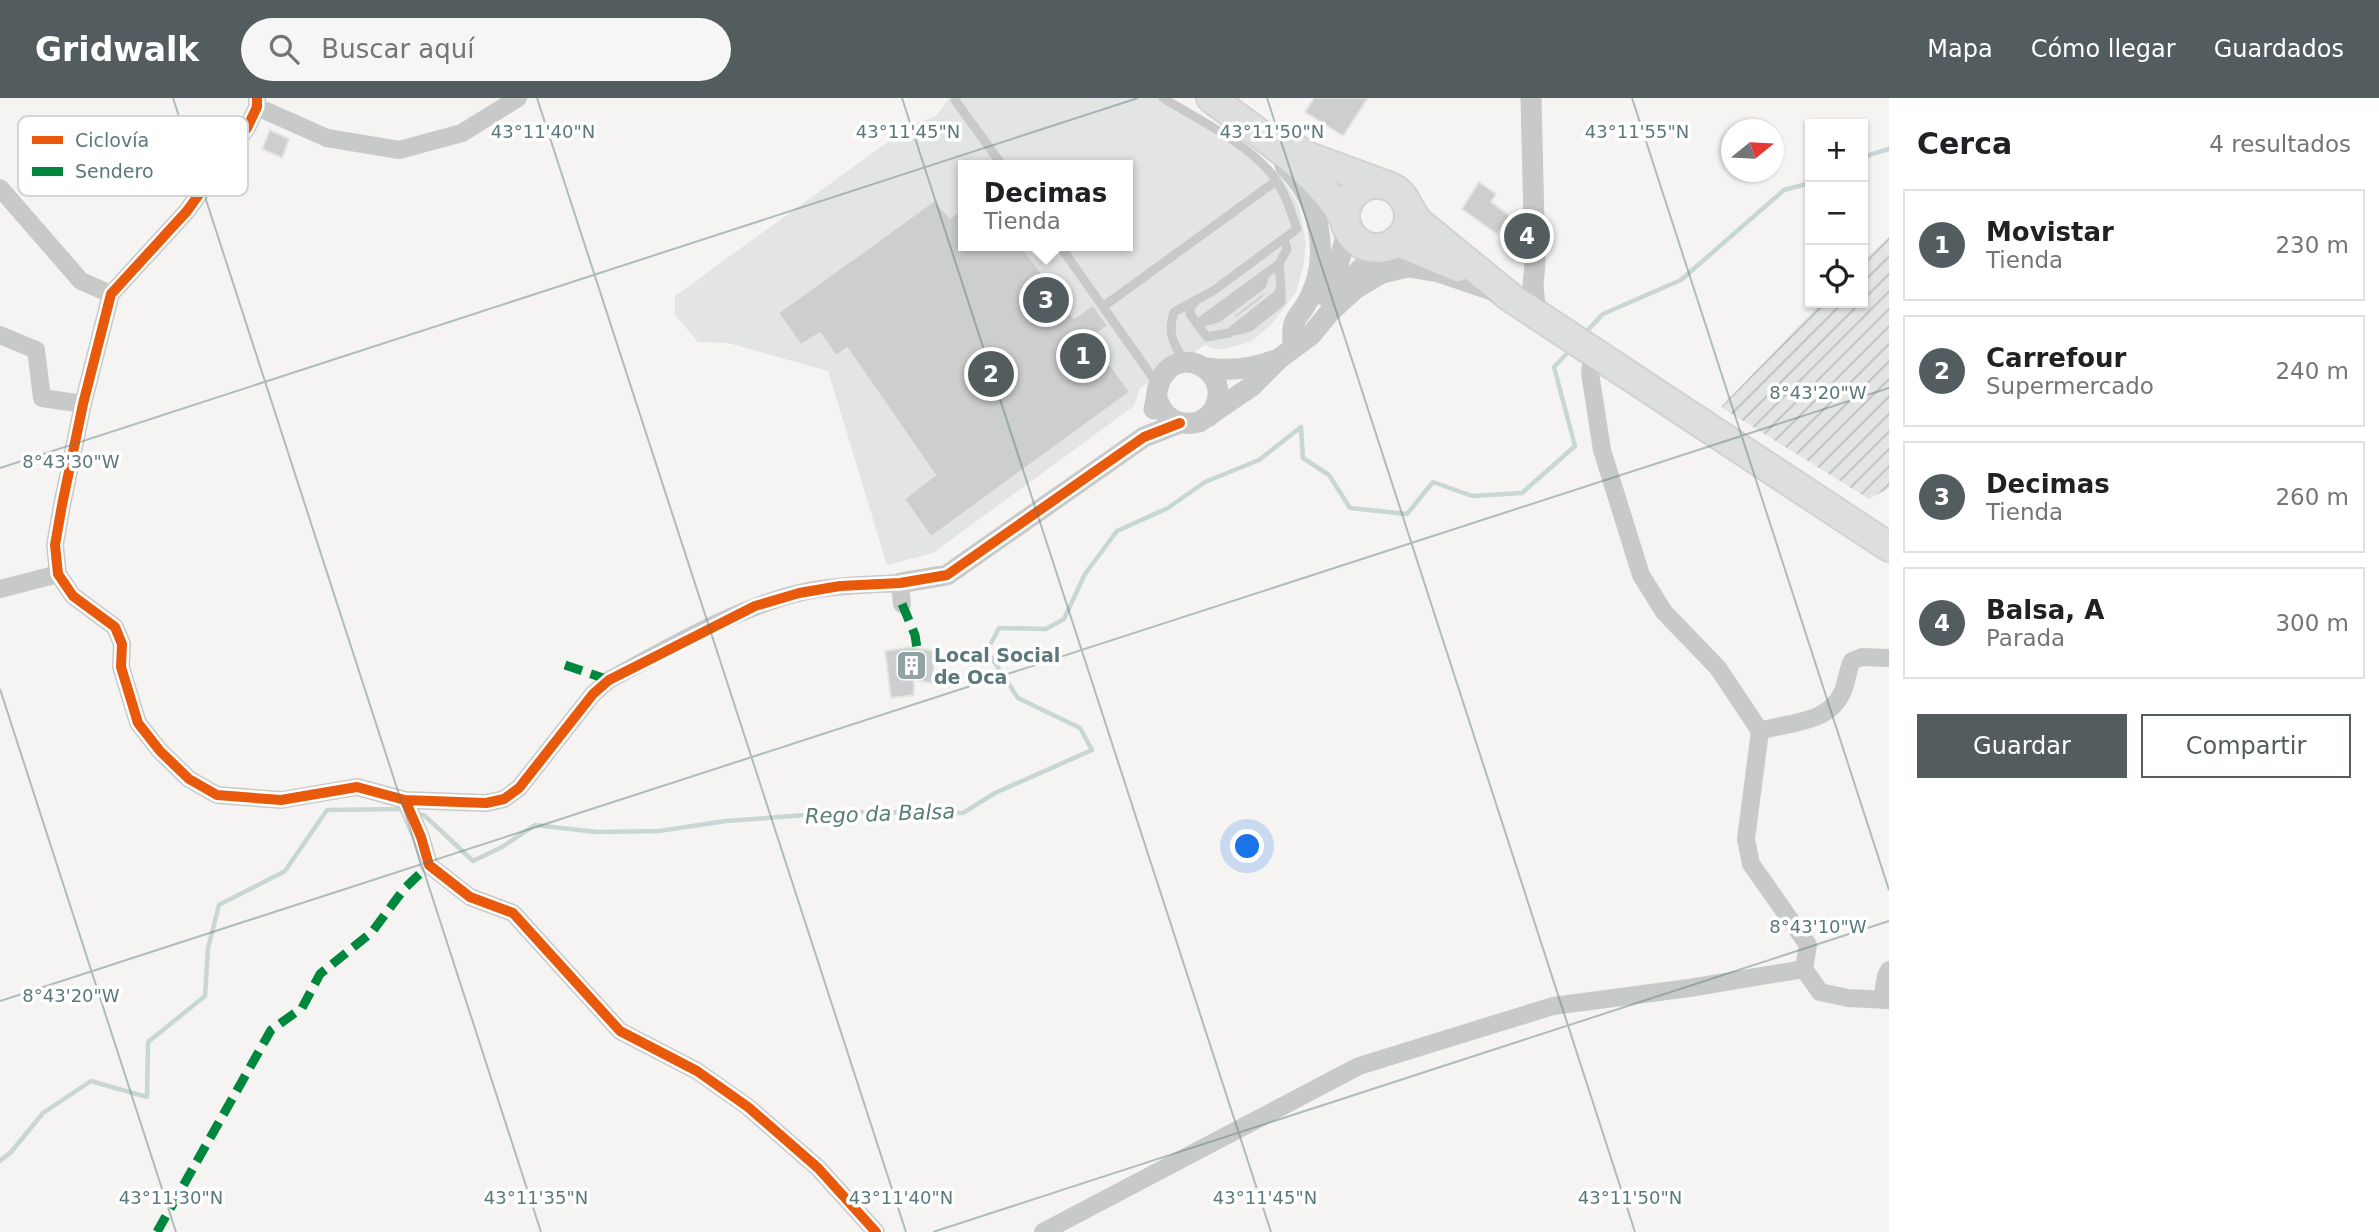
<!DOCTYPE html>
<html lang="es">
<meta charset="utf-8">
<style>
body{margin:0;font-family:"DejaVu Sans",sans-serif;background:#f6f6f6;color:#202124}
.controls{position:absolute;right:21px;top:21px;display:grid;overflow:hidden;border-radius:0px;box-shadow:0 2px 5px #0004}
.controls button{width:63px;height:63px;display:grid;place-items:center;padding:0;border:0;border-bottom:2px solid #e0e0e0;background:#fff;color:#202124;font:35px sans-serif}
.compass{position:absolute;left:1721px;top:21px;width:63px;height:63px;border-radius:50%;background:#fff;box-shadow:0 2px 5px #0004;rotate:72deg}
.you{position:absolute;left:1248px;top:749px;width:24px;height:24px;margin:-18px;border:5px solid #fff;border-radius:50%;background:#1a73e8;box-shadow:0 0 0 10px #1a73e833}
.badge{display:grid;place-items:center;width:46px;height:46px;border-radius:50%;background:#535c5e;color:#fff;font-size:23px;font-weight:700}
.pin{position:absolute;translate:-50% -50%;border:4px solid #fff;box-shadow:0 2px 7px #0006}
.popup{position:absolute;left:958px;top:62px;width:175px;height:91px;box-sizing:border-box;display:grid;place-content:center;border-radius:0px;background:#fff;filter:drop-shadow(0 2px 5px #0005);font-size:23px;white-space:nowrap;color:#757577}
.popup b{font-size:26px;color:#202124}
.popup::after{content:'';position:absolute;left:50%;top:100%;margin-left:-14px;border:14px solid transparent;border-top-color:#fff}
.list{margin:0;padding:0;list-style:none}
h2{display:flex;justify-content:space-between;align-items:center;height:91px;margin:0;padding:0 28px;font-size:30px}
h2 small{font-size:23px;font-weight:400;color:#757577}
.list li{display:grid;grid-template-columns:46px 1fr auto;gap:21px;align-items:center;box-sizing:border-box;height:112px;margin:0 14px 14px;padding:0 14px;border:2px solid #e0e0e0;border-radius:0px}
.list b{display:block;font-size:26px;white-space:nowrap}
.list p{margin:0;font-size:23px;white-space:nowrap;color:#757577}
.list em{font-size:23px;font-style:normal;color:#757577}
.actions{display:flex;gap:14px;padding:21px 28px}
.actions a{flex:1;padding:16px 0;border:2px solid #535c5e;border-radius:0px;text-align:center;font-size:24px;color:#535c5e}
.actions .main{background:#535c5e;color:#fff}
.icon{flex:none;width:38px;height:38px;fill:none;stroke:currentColor;stroke-width:2;stroke-linecap:round;stroke-linejoin:round}
.map{position:relative;flex:none;width:1889px;height:1134px;overflow:hidden}
header{display:flex;align-items:center;gap:42px;box-sizing:border-box;height:98px;padding:0 35px;background:#535c5e;color:#fff}
header strong{font-size:33px}
nav{display:flex;gap:38px;margin-inline-start:auto;font-size:24px}
.search{width:490px;height:63px;background:#f6f6f6;display:flex;align-items:center;gap:18px;box-sizing:border-box;padding:0 24px;border-radius:38px;color:#757577;font-size:26px}
main{display:flex}
aside{flex:1;background:#fff}
.map>svg:first-child{display:block}
.built{fill:#e3e5e4;fill-rule:evenodd}
.industrial{fill:url(#industrial-furrows)}
.lines{fill:none;stroke-linecap:round;stroke-linejoin:round}
.stream{stroke:#c8d6d4;stroke-width:4.5}
.building{fill:#cccfce;stroke:#e4e4e3;stroke-width:2}
.primary-casing{stroke:#d1d2d1;stroke-width:32}
.service{stroke:#c7cac9;stroke-width:9}
.minor{stroke:#c7cac9;stroke-width:18}
.tertiary{stroke:#c7cac9;stroke-width:21}
.primary{stroke:#dddede;stroke-width:28}
.quiet{stroke:#00873e;stroke-width:9;stroke-dasharray:18 9;stroke-linecap:butt}
.cycleway-casing{stroke:#fff;stroke-width:15}
.cycleway{stroke:#e8590c;stroke-width:10}
.ticks{fill:none;stroke:#5b787a;stroke-width:2;stroke-opacity:0.45}
.labels{text-anchor:middle;dominant-baseline:central;stroke-width:7;stroke-linejoin:round;paint-order:stroke}
.poi-label{font-size:19px;font-weight:bold;fill:#5b787a;stroke:#fff;text-anchor:start}
.water-label{font-size:21px;font-style:italic;fill:#597c78;stroke:#fff}
.key{fill:#fff;stroke:#ced6d7;stroke-width:2}
.key-label{font-size:19px;fill:#5b787a}
.ticks-label{font-size:18px;text-anchor:middle;fill:#5b787a;stroke:#fff;stroke-width:7;stroke-linejoin:round;paint-order:stroke}
</style>
<header>
<strong>Gridwalk</strong>
<div class="search"><svg class="icon" aria-label="search" viewBox="0 0 24 24"><circle cx="10" cy="10" r="6"/><path d="M15 15l6 6"/></svg>Buscar aquí</div>
<nav><a>Mapa</a><a>Cómo llegar</a><a>Guardados</a></nav>
</header>
<main>
<div class="map">
<svg width="1889" height="1134" viewBox="0 0 1889 1134">
<defs>
<pattern id="industrial-furrows" width="10" height="10" patternUnits="userSpaceOnUse" patternTransform="scale(1.75)"><rect width="10" height="10" fill="#e3e5e4"/><path d="M-1 1l2-2M0 10L10 0M9 11l2-2" fill="none" stroke="#bbbebe"/></pattern>
</defs>
<rect width="100%" height="100%" fill="#f5f4f3"/>
<path class="built" d="M949,0H1170L1243,44L1280,77L1299,108L1306,146L1303,169L1296,194L1271,227L1250,244L1225,251H1214L1205,247L1140,290L1134,308L933,455L887,467L828,273L728,245L698,244L675,217V198L911,27L936,18ZM964,67H1128V148H964Z"/>
<path class="industrial" d="M1889,139V390L1869,401L1721,309L1821,205H1863V163Z"/>
<g class="lines">
<path class="stream" d="M1863,59L1889,51
M1585,235L1603,216L1681,182L1784,92L1810,85
M418,716L424,717L473,763L502,749L535,727L597,734L659,733L726,723L846,714L963,715L995,695L1092,652L1080,630L1018,600L987,553L999,530L1046,531L1064,521L1085,476L1117,433L1168,410L1205,384L1259,362L1301,329L1303,360L1329,377L1350,410L1407,416L1433,384L1472,398L1522,395L1575,348L1554,269L1572,250
M0,1063L11,1054L43,1015L91,983L147,999L148,944L205,898L208,850L219,807L285,773L327,712L403,711"/>
</g>
<path class="building" d="M1314,0H1368L1343,38L1305,14Z
M270,32L289,41L282,60L262,51Z
M1479,84L1496,96L1491,104L1510,118L1497,136L1462,111Z
M935,102L950,120L964,110V148H1022L1074,220L1093,207L1108,228L1091,240L1130,294L931,439L904,401L935,377L847,250L836,258L820,235L801,247L778,215Z
M1263,195L1265,198L1235,221L1233,218Z
M910,549L936,553L932,585L914,582V597L891,600L885,553Z"/>
<g class="lines">
<defs>
<path id="primary" d="M1211,0C1258,36 1316,70 1345,122
M1291,48L1309,59L1385,87
M1345 118a32 32 0 1 1 64 0a32 32 0 1 1-64 0Z
M1407,106L1417,123L1510,199L1889,449
M1396,143L1458,169"/>
</defs>
<use href="#primary" class="primary-casing"/>
<path class="service" d="M956,0L955,2L1002,67
M1163,0C1197,21 1243,43 1269,73C1284,90 1290,111 1297,131L1213,193L1174,214C1167,234 1173,245 1184,263
M1060,148L1156,284
M1265,176L1262,187L1218,220L1197,226L1207,239L1229,235L1277,197L1281,190L1279,166
M1195,204L1191,208L1190,216L1197,226L1279,166L1287,151L1284,141
M1104,208L1276,83
M1236,233L1250,229L1281,204V192"/>
<path class="minor" d="M257,0V9L247,30L187,113L111,196L83,306L62,407L55,447L58,476L73,498L115,529L122,546L121,569L138,625L160,653L189,681L217,697L281,702L357,689L405,702L421,739L429,767L470,799L513,815L620,933L697,973L748,1009L818,1070L876,1134
M257,9L327,40L399,52L462,35L518,0
M0,90L81,183L111,196
M0,237L36,252L42,300L83,306
M1593,253L1590,275L1602,352L1641,477L1664,514L1718,570L1760,633L1746,741L1751,766L1808,847L1804,871L1820,894L1848,900L1889,902
M0,491L58,476
M1760,633C1788,624 1828,626 1842,595C1847,585 1847,573 1852,563L1862,559L1889,560
M405,702L486,705L504,701L519,690L593,596L609,582C666,551 736,510 799,495C832,487 866,487 900,485L902,506
M1882,902L1886,878L1889,872
M1043,1134L1359,968L1553,908L1689,890L1804,871"/>
<path class="tertiary" d="M1531,0L1535,165L1533,187L1536,217
M1285,68C1319,100 1331,156 1310,199C1298,224 1291,215 1293,248
M1341,190L1373,159L1388,147
M1325,198L1336,174L1348,131
M1206,270C1230,273 1253,271 1275,262
M1157,300C1163,320 1178,329 1199,324L1252,288L1280,260L1311,237L1330,214L1355,191L1382,175L1408,169L1439,174L1495,193
M1154,311C1157,300 1156,289 1162,279C1185,242 1241,282 1208,319
M900,485L947,477L1144,339L1180,325"/>
<use href="#primary" class="primary"/>
<path class="quiet" d="M902,506L915,537L917,550
M565,567L609,582
M157,1134L271,932L302,910L320,876L372,834L404,791L429,767"/>
<defs>
<path id="cycleway" d="M257,0V9L247,30L187,113L111,196L83,306L62,407L55,447L58,476L73,498L115,529L122,546L121,569L138,625L160,653L189,681L217,697L281,702L357,689L405,702L421,739L429,767L470,799L513,815L620,933L697,973L748,1009L818,1070L876,1134
M405,702L486,705L504,701L519,690L593,596L609,582L755,508L799,495L840,488L900,485L947,477L1144,339L1180,325"/>
</defs>
<use href="#cycleway" class="cycleway-casing"/>
<use href="#cycleway" class="cycleway"/>
</g>
<path class="ticks" d="M173,0L541,1134M537,0L906,1134M902,0L1271,1134M1267,0L1635,1134M1632,0L1889,792M0,370L1138,0M0,591L176,1134M0,903L1889,290M933,1134L1889,823"/>
<defs>
<symbol id="building-square" viewBox="-11 -11 22 22"><rect x="-9" y="-9" width="18" height="18" rx="4" fill="#91a3a4" stroke="#fff"/><path d="M-4-6H4V6H1V3H-1V6H-4ZM-2.5-4.3h1.7v1.8h-1.7ZM.8-4.3h1.7v1.8H.8ZM-2.5-1h1.7V.8h-1.7ZM.8-1h1.7V.8H.8Z" fill="#fff"/></symbol>
</defs>
<g fill-rule="evenodd">
<use href="#building-square" x="894" y="550" width="35" height="35"/>
</g>
<g class="labels">
<g class="poi-label">
<text x="934" y="557">Local Social<tspan x="934" dy="22">de Oca</tspan></text>
</g>
<g class="water-label">
<text transform="translate(880 716) rotate(-2)">Rego da Balsa</text>
</g>
</g>
<rect x="18" y="18" width="230" height="80" rx="10" class="key"/>
<rect x="32" y="38" width="31" height="8" fill="#e8590c"/>
<rect x="32" y="69" width="31" height="9" fill="#00873e"/>
<g class="key-label">
<text x="75" y="49">Ciclovía</text>
<text x="75" y="80">Sendero</text>
</g>
<g class="ticks-label">
<text x="543" y="40">43°11'40"N</text>
<text x="908" y="40">43°11'45"N</text>
<text x="1272" y="40">43°11'50"N</text>
<text x="1637" y="40">43°11'55"N</text>
<text x="1818" y="301">8°43'20"W</text>
<text x="71" y="370">8°43'30"W</text>
<text x="1818" y="835">8°43'10"W</text>
<text x="71" y="904">8°43'20"W</text>
<text x="171" y="1106">43°11'30"N</text>
<text x="536" y="1106">43°11'35"N</text>
<text x="901" y="1106">43°11'40"N</text>
<text x="1265" y="1106">43°11'45"N</text>
<text x="1630" y="1106">43°11'50"N</text>
</g>
</svg>
<div class="controls">
<button>+</button>
<button>−</button>
<button><svg class="icon" aria-label="locate" viewBox="0 0 24 24"><circle cx="12" cy="12" r="6"/><path d="M12 2v4M12 18v4M2 12h4M18 12h4"/></svg></button>
</div>
<svg class="compass" viewBox="-18 -18 36 36"><path d="M0-13l5 13h-10z" fill="#e53935"/><path d="M0 13l5-13h-10z" fill="#757577"/></svg>
<div class="you"></div>
<div class="pin badge" style="left:1083px;top:258px">1</div>
<div class="pin badge" style="left:991px;top:276px">2</div>
<div class="pin badge" style="left:1046px;top:202px">3</div>
<div class="popup"><b>Decimas</b>Tienda</div>
<div class="pin badge" style="left:1527px;top:138px">4</div>
</div>
<aside>
<h2>Cerca<small>4 resultados</small></h2>
<ul class="list">
<li><span class="badge">1</span><div><b>Movistar</b><p>Tienda</p></div><em>230 m</em></li>
<li><span class="badge">2</span><div><b>Carrefour</b><p>Supermercado</p></div><em>240 m</em></li>
<li><span class="badge">3</span><div><b>Decimas</b><p>Tienda</p></div><em>260 m</em></li>
<li><span class="badge">4</span><div><b>Balsa, A</b><p>Parada</p></div><em>300 m</em></li>
</ul>
<div class="actions"><a class="main">Guardar</a><a>Compartir</a></div>
</aside>
</main>
